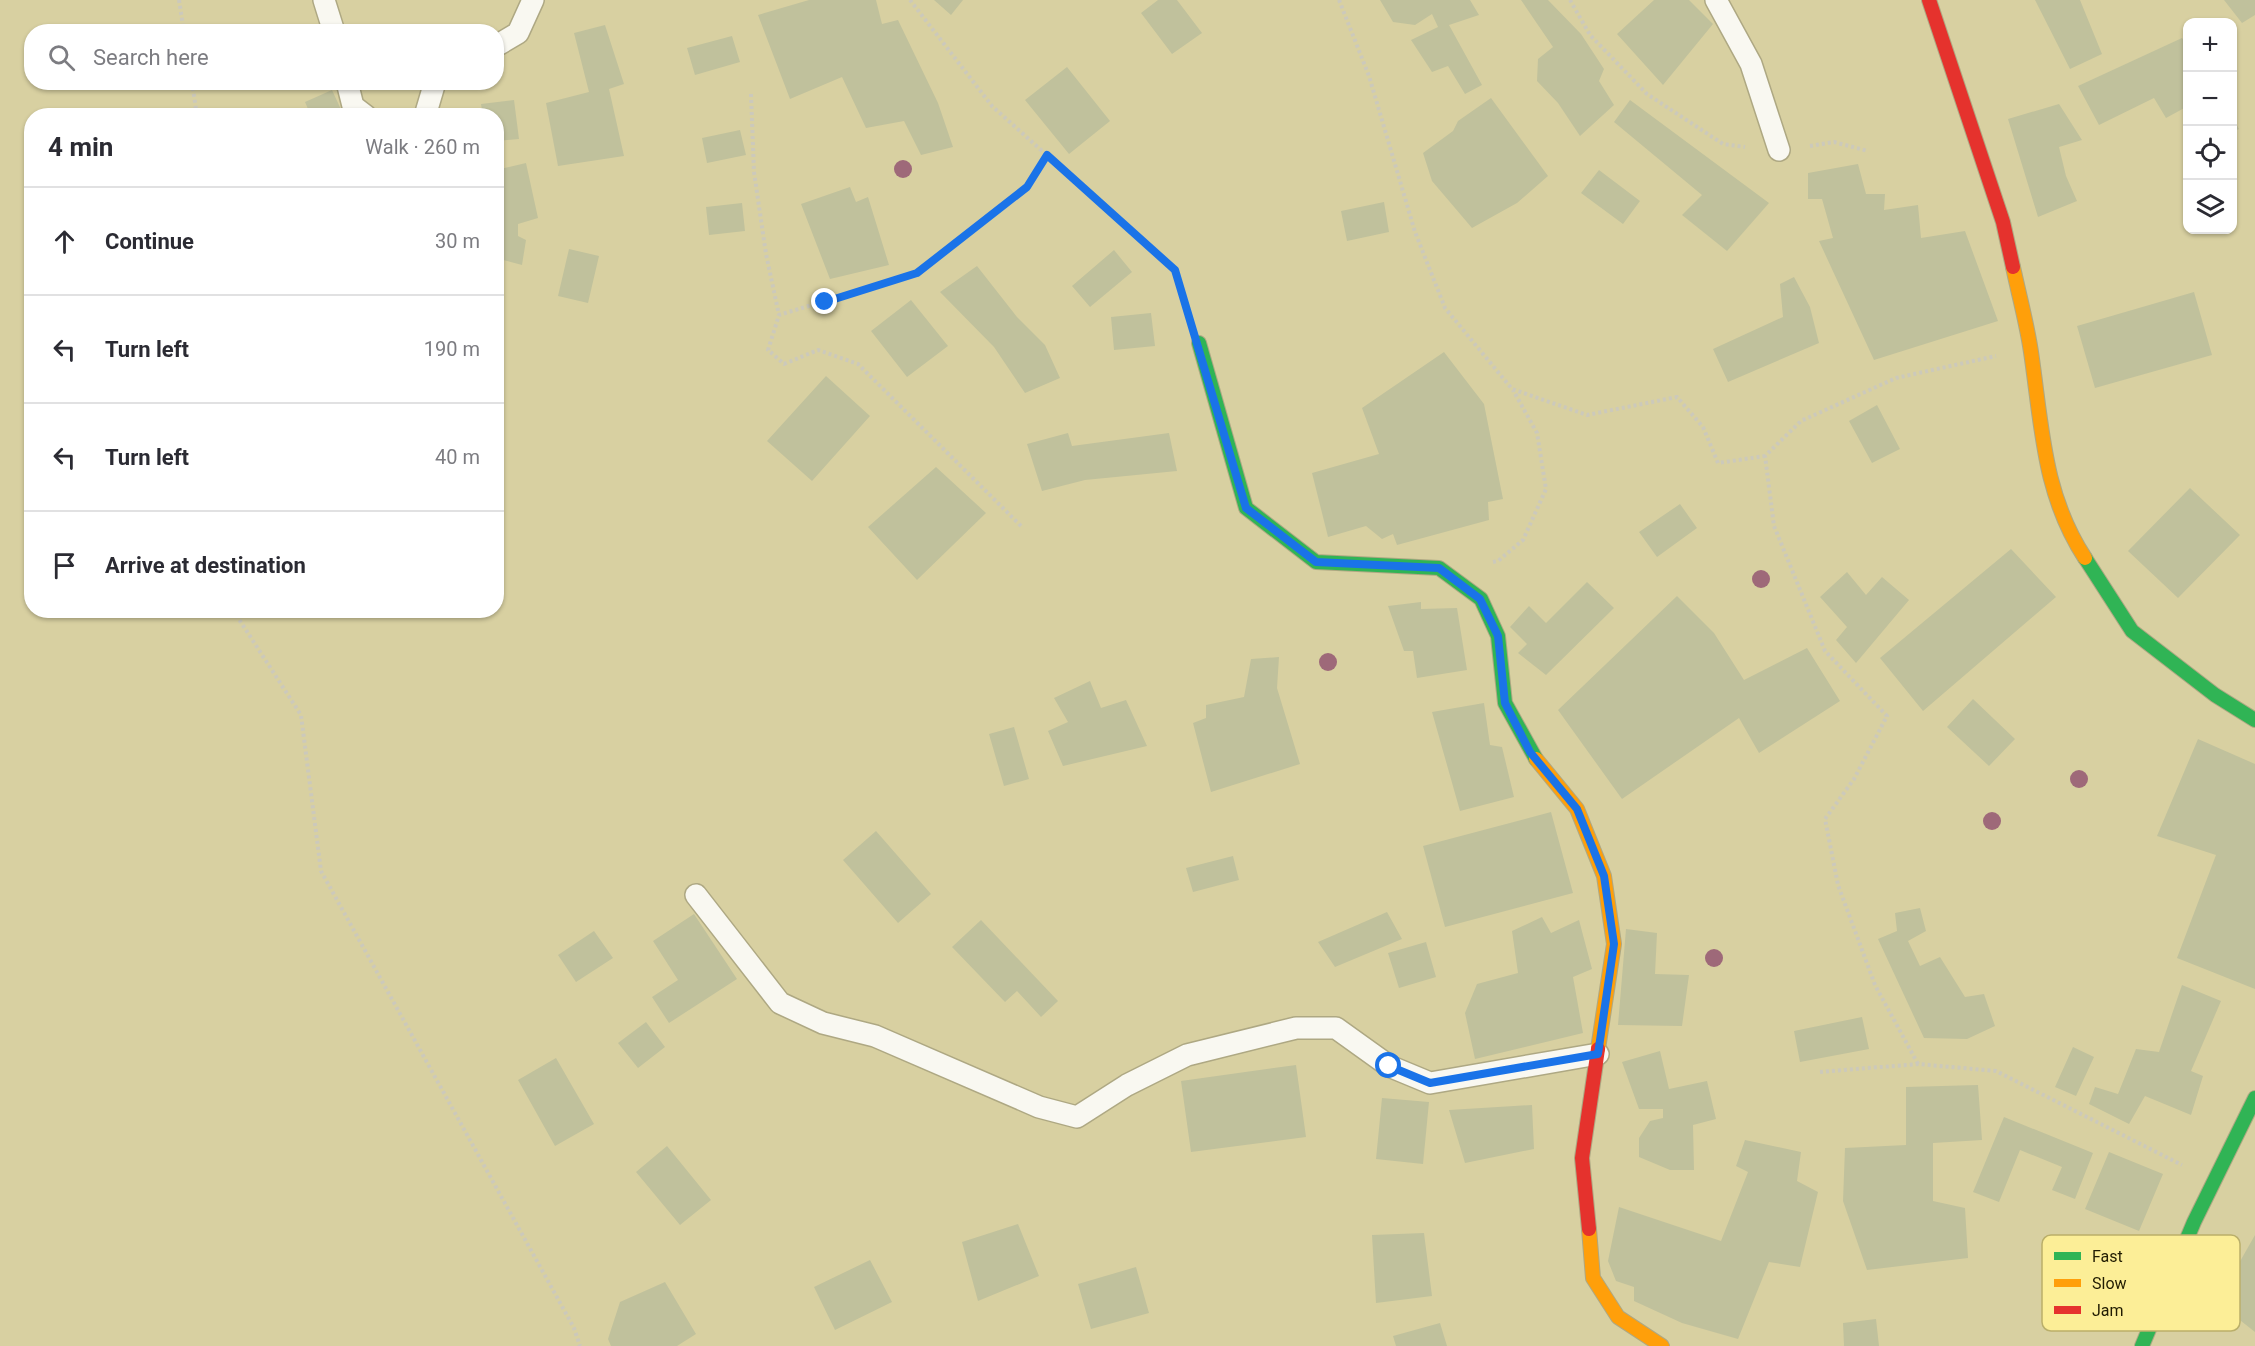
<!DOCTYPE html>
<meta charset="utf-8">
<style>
body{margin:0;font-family:Roboto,sans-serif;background:#f2f2f3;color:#2b2b33}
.controls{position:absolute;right:18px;top:18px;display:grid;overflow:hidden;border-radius:12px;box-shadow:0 2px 4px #0004}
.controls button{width:54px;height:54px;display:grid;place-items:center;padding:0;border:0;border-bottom:2px solid #e1e1e2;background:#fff;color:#2b2b33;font:30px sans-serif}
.stop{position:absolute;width:18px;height:18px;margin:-14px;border:4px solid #1a73e8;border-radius:50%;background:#fff}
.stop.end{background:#1a73e8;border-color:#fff;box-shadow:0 2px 6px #0008}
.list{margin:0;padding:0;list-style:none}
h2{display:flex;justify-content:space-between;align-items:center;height:78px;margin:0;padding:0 24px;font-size:26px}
h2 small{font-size:20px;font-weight:400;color:#7c7c81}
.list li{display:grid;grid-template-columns:39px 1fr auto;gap:18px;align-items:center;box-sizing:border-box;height:108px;padding:0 24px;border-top:2px solid #e1e1e2}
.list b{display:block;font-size:22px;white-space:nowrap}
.list em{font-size:20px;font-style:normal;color:#7c7c81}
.icon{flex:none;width:33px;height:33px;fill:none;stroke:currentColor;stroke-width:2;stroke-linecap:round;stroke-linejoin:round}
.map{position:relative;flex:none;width:2255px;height:1346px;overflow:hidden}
.search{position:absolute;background:#fff;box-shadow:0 2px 4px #0004;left:24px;top:24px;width:480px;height:66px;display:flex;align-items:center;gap:15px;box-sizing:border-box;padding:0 21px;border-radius:24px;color:#7c7c81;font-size:22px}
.panel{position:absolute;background:#fff;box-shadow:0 2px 4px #0004;left:24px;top:108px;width:480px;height:510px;border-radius:24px}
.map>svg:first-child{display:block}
.building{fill:#c0c19c}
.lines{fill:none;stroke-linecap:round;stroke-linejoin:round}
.lane-casing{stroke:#aea883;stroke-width:24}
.fast-casing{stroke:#aea883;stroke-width:16}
.slow-casing{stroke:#aea883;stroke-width:16}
.jam-casing{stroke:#aea883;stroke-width:16}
.path{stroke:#ccc9bb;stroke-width:4;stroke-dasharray:3 3;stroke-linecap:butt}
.lane{stroke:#f9f8f1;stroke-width:21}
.fast{stroke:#30b455;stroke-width:14}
.slow{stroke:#ff9f0a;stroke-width:14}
.jam{stroke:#e5322d;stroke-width:14}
.tree{fill:#9e6979}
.route{stroke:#1a73e8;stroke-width:8}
.key{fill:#fcee97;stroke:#baaf6a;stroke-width:1.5}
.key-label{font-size:16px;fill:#211c02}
</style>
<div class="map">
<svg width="2255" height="1346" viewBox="0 0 2255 1346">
<rect width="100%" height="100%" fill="#d8d0a1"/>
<path class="building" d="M809,0H876L882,24L898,20L938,103L953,147L921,155L904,121L866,128L842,77L790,99L758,15Z
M934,0H963L951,15Z
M1158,0H1177L1202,33L1172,54L1141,13Z
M1380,0H1470L1479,15L1449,25L1482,85L1465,94L1448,66L1432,72L1411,40L1438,27L1432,14L1415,25L1393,22Z
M1521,0H1548L1581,34L1604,69L1599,81L1614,105L1580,136L1558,103L1537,81L1538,59L1553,47Z
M1654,0H1689L1713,24L1663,85L1617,34Z
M2035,0H2080L2102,54L2070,69Z
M2224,0H2255V15L2242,23Z
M605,25L624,84L609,89L624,156L558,166L546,103L589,92L574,33Z
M732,36L740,62L695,75L687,48Z
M2182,38L2188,47V106L2166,118L2154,98L2099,125L2078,86Z
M1067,67L1110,121L1069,154L1025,100Z
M332,90L344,116H311L305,102Z
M1491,98L1548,176L1517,203L1472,228L1432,181L1423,153L1453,131L1458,121Z
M514,100L519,139L496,141V116H483L481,104Z
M1630,100L1769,203L1727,251L1682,215L1702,195L1614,122Z
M2059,104L2082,140L2059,147L2066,176L2077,201L2038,217L2008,119Z
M2232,117L2239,129L2232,132Z
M740,130L746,155L707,163L702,138Z
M526,163L538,218L518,224V236L526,240L522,265L496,258V170Z
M1858,164L1866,194H1885L1884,210L1918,205L1921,238L1965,231L1998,321L1874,360L1819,241L1833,238L1822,199H1808V173Z
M1599,170L1640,201L1623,224L1581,193Z
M850,187L856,202L868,197L889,265L830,279L801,204Z
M1384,202L1389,232L1347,241L1341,211Z
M742,203L745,231L709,235L706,207Z
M569,249L599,256L588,303L558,296Z
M1114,250L1132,272L1090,307L1072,286Z
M977,266L1017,317L1045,345L1060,378L1025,393L994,347L940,292Z
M1794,277L1810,307L1819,343L1728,382L1713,349L1783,317L1780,284Z
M2194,292L2212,355L2095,388L2077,326Z
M911,300L948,346L907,377L871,331Z
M1151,313L1155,346L1114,350L1111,317Z
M1444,352L1484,404L1503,499L1488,502L1489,520L1397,545L1393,534L1382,539L1366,526L1328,537L1312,473L1379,454L1362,408Z
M826,376L870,416L812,481L767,441Z
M1877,405L1900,449L1872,463L1849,421Z
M1068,433L1072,446L1169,433L1177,471L1085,480L1042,491L1027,444Z
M936,467L986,513L917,580L868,527Z
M2190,488L2240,535L2178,598L2128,551Z
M1680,504L1697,528L1657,557L1639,532Z
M2011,549L2056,597L1923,711L1880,658Z
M1847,572L1866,595L1882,577L1909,600L1856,663L1836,640L1847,627L1820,597Z
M1587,582L1614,608L1546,675L1518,653L1527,644L1510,627L1529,606L1546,623Z
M1677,596L1714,633L1744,680L1807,648L1840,701L1759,753L1739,718L1622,799L1558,710Z
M1421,602V609L1457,608L1467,670L1417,678L1413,651H1404L1388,606Z
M1279,657L1277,688L1300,764L1211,792L1193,723L1206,718V705L1244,697L1251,659Z
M1090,681L1101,708L1126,700L1147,746L1063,766L1048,731L1068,722L1054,698Z
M1973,699L2015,739L1989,766L1947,727Z
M1484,703L1490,745L1502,747L1514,797L1460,811L1432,712Z
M1014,727L1029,779L1004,786L989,734Z
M2198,739L2255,764V989L2177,958L2216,855L2157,836Z
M1551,812L1573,893L1445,927L1423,846Z
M876,831L931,894L898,923L843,860Z
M1233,856L1239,880L1193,892L1186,868Z
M1920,908L1926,931L1908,941L1920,966L1940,957L1965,997L1984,994L1995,1026L1967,1039L1924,1038L1878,939L1897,931L1895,913Z
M1387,912L1402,939L1335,967L1318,942Z
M694,914L737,979L669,1023L652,997L678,980L653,941Z
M1542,917L1551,933L1579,920L1592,969L1573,977L1583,1033L1475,1059L1465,1013L1477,984L1518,973L1512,931Z
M981,920L1058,1001L1041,1017L1017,991L1005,1002L952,947Z
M1626,929L1657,933L1655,974L1689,975L1682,1026L1618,1025Z
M594,931L613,958L576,982L558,955Z
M1426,942L1436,977L1399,988L1388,953Z
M2182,985L2221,1001L2191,1071L2203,1076L2191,1115L2145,1096L2129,1124L2089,1104L2095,1087L2118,1094L2136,1049L2159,1052Z
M1862,1017L1869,1049L1800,1062L1794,1031Z
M646,1022L665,1047L638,1068L618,1043Z
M2073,1047L2094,1057L2076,1096L2055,1087Z
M1660,1051L1669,1089L1707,1081L1716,1119L1693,1125L1694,1170H1670L1639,1157V1138L1650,1121L1663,1118V1109H1639L1622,1062Z
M556,1058L594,1124L555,1146L518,1080Z
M1296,1065L1306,1137L1191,1152L1181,1081Z
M1978,1085L1982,1140L1933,1143V1201L1965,1208L1968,1258L1867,1270L1843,1201L1845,1148L1906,1145V1087Z
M1382,1098L1429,1102L1423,1164L1376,1159Z
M1532,1105L1534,1149L1465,1163L1449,1110Z
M2004,1117L2093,1153L2075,1199L2052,1190L2062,1167L2020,1150L1999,1202L1973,1192Z
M1745,1140L1801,1152L1797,1181L1818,1192L1800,1267L1769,1262L1738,1339L1682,1323L1634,1301V1287L1616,1281L1608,1261L1619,1207L1721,1241L1748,1172L1736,1166Z
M667,1146L711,1200L680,1225L636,1172Z
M2109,1152L2163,1174L2139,1231L2085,1209Z
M1018,1224L1039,1276L978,1301L962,1242Z
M1424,1233L1432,1296L1376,1303L1372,1235Z
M2255,1235V1332L2217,1302Z
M870,1260L892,1302L835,1330L814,1287Z
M1136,1267L1149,1313L1091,1329L1078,1284Z
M665,1282L696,1334L677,1346H611L608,1339L620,1302Z
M1876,1319L1879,1346H1844L1843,1323Z
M1440,1323L1447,1346H1396L1393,1336Z"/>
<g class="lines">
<defs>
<path id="lane" d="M324,0L334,32
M1716,0L1751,64L1779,150
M496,46L518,33L533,0
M347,82L353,106L366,116
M425,116L435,82
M696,895L780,1003L823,1023L875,1036L1039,1107L1077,1117L1127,1085L1187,1055L1296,1028H1336L1389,1066L1430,1083L1598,1054"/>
<path id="fast" d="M1199,343L1246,508L1316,562L1439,568L1481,599L1498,636L1505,703L1536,759
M2085,558L2132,631L2215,695L2255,720
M2142,1346L2194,1222L2255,1098"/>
<path id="slow" d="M2013,267C2019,295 2027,324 2031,352C2042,426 2043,494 2085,558
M1536,759L1577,809L1604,876L1614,944L1598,1049
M1589,1229L1593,1278L1618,1317L1662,1346"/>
<path id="jam" d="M1929,0L2003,222L2013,267
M1589,1229L1582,1158L1598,1049"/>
</defs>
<use href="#lane" class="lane-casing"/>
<use href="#fast" class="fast-casing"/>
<use href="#slow" class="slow-casing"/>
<use href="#jam" class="jam-casing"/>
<path class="path" d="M179,0L184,32
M910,0L992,106L1175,270L1187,307
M1339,0L1369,76L1415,232L1445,308L1512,389L1587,415L1677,397L1703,427L1718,463L1765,456
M1570,0L1590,35L1647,94L1723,144L1745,147
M192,82L197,116
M751,94L754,172L766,254L779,315
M1810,146L1834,142L1868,151
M1021,526L858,364L818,350L784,364L768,350L779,315L917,273L1027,187L1047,155
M1493,562L1498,561L1523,540L1546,489L1537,433L1513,390
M233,610L301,715L321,871L574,1328L580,1346
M1918,1064L1875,985L1838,885L1825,819L1854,779L1887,716L1825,651L1774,526L1765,456L1801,421L1896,378L1996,356
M1820,1072L1918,1064L1996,1071L2182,1165"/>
<use href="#lane" class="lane"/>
<use href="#fast" class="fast"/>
<use href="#slow" class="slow"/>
<use href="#jam" class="jam"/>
</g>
<g class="tree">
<circle cx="903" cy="169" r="9"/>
<circle cx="1761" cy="579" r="9"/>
<circle cx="1328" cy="662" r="9"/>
<circle cx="2079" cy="779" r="9"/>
<circle cx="1992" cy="821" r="9"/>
<circle cx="1714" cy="958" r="9"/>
</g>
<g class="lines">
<path class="route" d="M825,302L917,273L1027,187L1047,155L1175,270L1246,508L1316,562L1439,568L1480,599L1498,636L1505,703L1530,752L1577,809L1604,876L1614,944L1598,1054L1430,1083L1389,1066"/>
</g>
<rect x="2042" y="1235" width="198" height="96" rx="9" class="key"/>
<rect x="2054" y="1252" width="27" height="8" fill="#30b455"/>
<rect x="2054" y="1279" width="27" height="8" fill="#ff9f0a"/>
<rect x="2054" y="1306" width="27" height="8" fill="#e5322d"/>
<g class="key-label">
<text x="2092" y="1262">Fast</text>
<text x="2092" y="1289">Slow</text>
<text x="2092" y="1316">Jam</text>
</g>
</svg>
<div class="controls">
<button>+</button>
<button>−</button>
<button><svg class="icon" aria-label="locate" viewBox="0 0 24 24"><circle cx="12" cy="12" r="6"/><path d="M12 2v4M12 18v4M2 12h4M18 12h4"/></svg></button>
<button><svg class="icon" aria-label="layers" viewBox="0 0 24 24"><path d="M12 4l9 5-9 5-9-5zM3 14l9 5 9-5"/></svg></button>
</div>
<div class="stop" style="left:1389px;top:1066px"></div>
<div class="stop end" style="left:825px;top:302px"></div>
<div class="search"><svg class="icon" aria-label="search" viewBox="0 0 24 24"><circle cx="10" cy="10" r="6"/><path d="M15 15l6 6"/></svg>Search here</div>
<section class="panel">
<h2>4 min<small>Walk · 260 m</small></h2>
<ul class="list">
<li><svg class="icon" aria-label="ahead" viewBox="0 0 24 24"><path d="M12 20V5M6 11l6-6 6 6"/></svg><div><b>Continue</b></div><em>30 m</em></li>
<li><svg class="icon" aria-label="left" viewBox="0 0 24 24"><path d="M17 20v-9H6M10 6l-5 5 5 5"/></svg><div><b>Turn left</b></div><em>190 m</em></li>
<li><svg class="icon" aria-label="left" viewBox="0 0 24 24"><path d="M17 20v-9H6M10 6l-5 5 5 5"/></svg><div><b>Turn left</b></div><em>40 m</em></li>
<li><svg class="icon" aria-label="arrive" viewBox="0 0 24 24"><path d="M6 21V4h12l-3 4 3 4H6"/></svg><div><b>Arrive at destination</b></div></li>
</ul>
</section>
</div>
